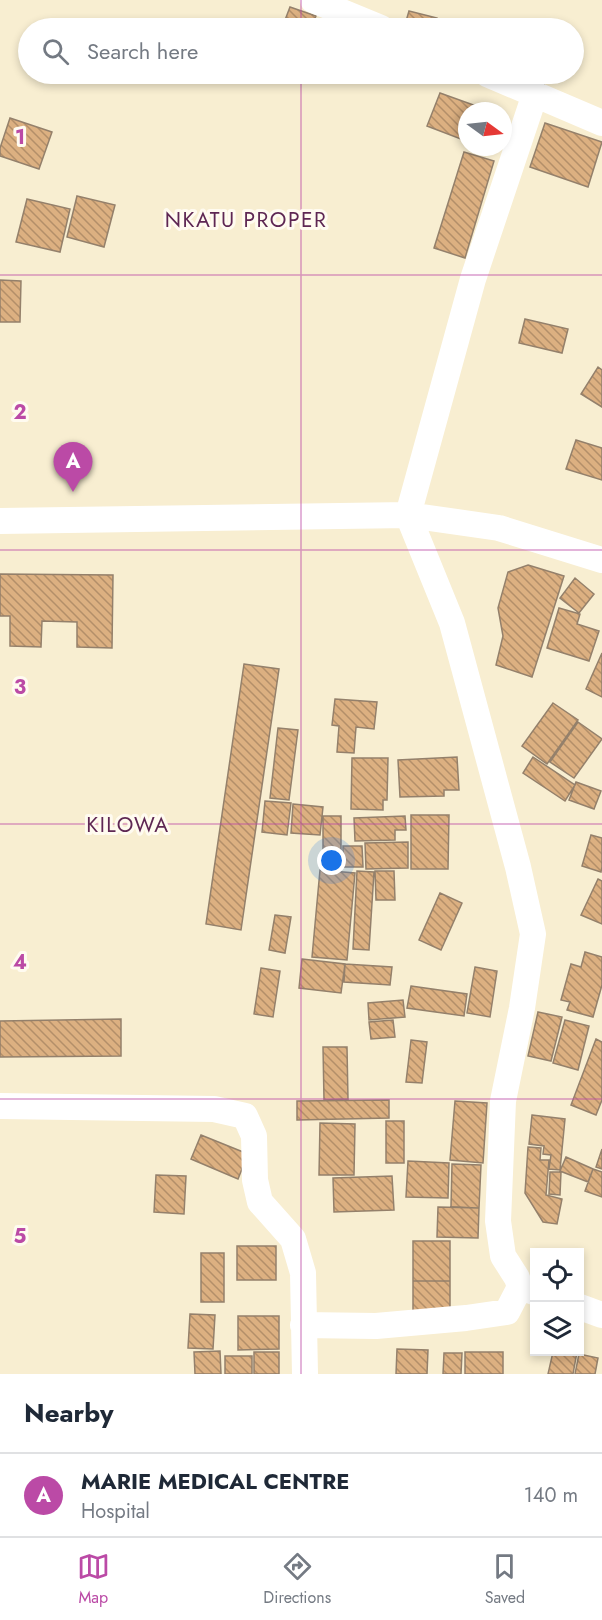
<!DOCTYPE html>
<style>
body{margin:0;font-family:Jost,sans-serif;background:#f6f6f7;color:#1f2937}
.controls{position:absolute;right:18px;bottom:18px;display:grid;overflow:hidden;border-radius:0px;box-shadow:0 3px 9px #0003}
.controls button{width:54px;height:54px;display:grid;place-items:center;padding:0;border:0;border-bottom:2px solid #e0e1e3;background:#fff;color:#1f2937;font:30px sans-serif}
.compass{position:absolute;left:458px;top:102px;width:54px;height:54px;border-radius:50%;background:#fff;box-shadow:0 3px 9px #0003;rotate:105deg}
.you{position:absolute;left:332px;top:861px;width:21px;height:21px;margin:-15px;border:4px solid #fff;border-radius:50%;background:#1a73e8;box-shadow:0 0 0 9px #1a73e833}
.badge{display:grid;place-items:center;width:39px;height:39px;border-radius:50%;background:#bb4aa6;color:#fff;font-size:20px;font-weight:700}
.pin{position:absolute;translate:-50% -50px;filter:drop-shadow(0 2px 3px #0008)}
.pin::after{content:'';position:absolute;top:32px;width:21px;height:18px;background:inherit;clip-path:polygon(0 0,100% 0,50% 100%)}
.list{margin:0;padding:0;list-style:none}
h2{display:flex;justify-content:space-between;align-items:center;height:78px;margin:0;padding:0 24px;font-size:26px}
h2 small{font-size:20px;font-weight:400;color:#747a83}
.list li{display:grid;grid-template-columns:39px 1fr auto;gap:18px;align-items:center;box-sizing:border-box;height:84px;padding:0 24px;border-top:2px solid #e0e1e3}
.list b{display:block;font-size:22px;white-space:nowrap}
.list p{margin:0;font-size:20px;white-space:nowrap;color:#747a83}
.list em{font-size:20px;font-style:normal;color:#747a83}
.icon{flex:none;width:33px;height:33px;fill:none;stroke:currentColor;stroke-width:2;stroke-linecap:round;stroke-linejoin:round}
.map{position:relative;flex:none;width:602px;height:1374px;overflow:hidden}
.search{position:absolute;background:#fff;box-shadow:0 3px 9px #0003;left:18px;right:18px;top:18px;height:66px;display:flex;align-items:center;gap:15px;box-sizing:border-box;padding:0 21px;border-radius:33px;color:#747a83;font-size:22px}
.sheet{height:162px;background:#fff}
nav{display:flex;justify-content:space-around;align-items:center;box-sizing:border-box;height:84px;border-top:2px solid #e0e1e3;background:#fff;font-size:16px;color:#747a83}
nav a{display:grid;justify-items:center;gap:3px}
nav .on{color:#bb4aa6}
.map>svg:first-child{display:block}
.building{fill:url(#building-back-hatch);stroke:#94806b;stroke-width:1.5}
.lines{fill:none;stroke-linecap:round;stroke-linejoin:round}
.minor{stroke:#fff;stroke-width:26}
.grid{fill:none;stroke:#bb4aa6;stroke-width:1.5;stroke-opacity:0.55}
.labels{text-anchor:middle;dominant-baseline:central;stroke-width:6;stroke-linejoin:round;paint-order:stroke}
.quarter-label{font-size:21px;letter-spacing:1.5px;fill:#5e2753;stroke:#fffbf0}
.grid-label{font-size:20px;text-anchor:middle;font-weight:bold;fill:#bb4aa6;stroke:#fffbf0;stroke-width:6;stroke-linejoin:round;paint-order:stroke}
</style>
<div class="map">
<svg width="602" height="1374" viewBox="0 0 602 1374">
<defs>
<pattern id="building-back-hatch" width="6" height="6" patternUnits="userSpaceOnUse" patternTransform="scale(1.5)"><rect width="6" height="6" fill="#dcb081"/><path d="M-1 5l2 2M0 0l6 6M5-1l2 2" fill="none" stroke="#b38f69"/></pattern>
</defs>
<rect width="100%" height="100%" fill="#f8eed1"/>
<path class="building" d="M290,7L316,16L311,28H282Z
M409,11L437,18L435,28H404Z
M519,74H547L544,84L518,77Z
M440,93L479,107L478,111H467L466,141L427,126Z
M10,118L52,132L39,169L0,156V148Z
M545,123L602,142L588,187L530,167Z
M464,152L494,161L465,258L434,248Z
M77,196L115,205L104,247L67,237Z
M27,199L70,209L60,252L16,242Z
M0,280L21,281L20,322H0Z
M525,319L568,329L562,353L519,343Z
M598,367L602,370V407L581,394Z
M576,440L602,448V480L566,469Z
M528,565L564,576L532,677L496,665L503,636L498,608L508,572Z
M0,574L113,575L112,648L77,647V622L42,621L41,647L10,646V616H0Z
M575,578L594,594L579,613L560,598Z
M559,608L580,614L577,624L599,631L589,661L547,648Z
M602,653V697L586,689Z
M244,664L279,669L241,930L206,924Z
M335,699L377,702L374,729L356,727L354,753L337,752L339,726L332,725Z
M553,703L578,720L547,764L522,746Z
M578,722L602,739L574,778L550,762Z
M278,728L298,730L289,800L270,798Z
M457,757L459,790H444V796L400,797L398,760Z
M533,757L575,785L565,801L523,773Z
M352,758H388L387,800H383V810L351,809Z
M576,782L601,791L594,809L569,800Z
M265,801L291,803L287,835L262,832Z
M293,804L323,807L320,835L291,833Z
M411,815H449L448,869H411Z
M323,816H341V866H323Z
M405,816L406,830H395V840L355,841L354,818Z
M591,835L602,838V867L601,872L582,866Z
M408,842V868L366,869L365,843Z
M343,846H362L363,867H343Z
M320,870L355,873L347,960L312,957Z
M357,871L374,872L369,950L353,949Z
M375,871H394L395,900H376Z
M598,879L602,881V924L581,915Z
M440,893L462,903L441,950L419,940Z
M275,915L291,917L285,953L269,950Z
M585,952L602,957V985L593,1017L567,1010L570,1002L561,1000L571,964L581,967Z
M302,959L345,964L341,993L299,988Z
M345,964L392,967L390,985L344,982Z
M475,967L497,971L490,1017L467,1013Z
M261,968L280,971L273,1017L254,1014Z
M411,986L467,994L464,1016L407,1008Z
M403,1000L405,1017L369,1020L368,1003Z
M538,1012L562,1017L551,1061L528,1056Z
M121,1019V1056L0,1057V1021Z
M393,1020L395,1037L371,1039L369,1022Z
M565,1020L589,1026L578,1070L553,1063Z
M596,1039L602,1042V1100L596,1115L571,1105Z
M411,1040L427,1042L422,1083L406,1082Z
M323,1047H347L348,1099L324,1100Z
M389,1100V1118L297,1120V1101Z
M455,1101L487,1103L483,1163L450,1160Z
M532,1115L565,1119L560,1170L549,1169L551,1155L543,1154L544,1146L529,1144Z
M386,1121H404V1163H386Z
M320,1123L355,1124L354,1175H319Z
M201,1135L248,1154L238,1179L191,1159Z
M528,1147L541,1148L540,1160H549L546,1195L562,1199L557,1224L543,1222L525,1193Z
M602,1149V1169L596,1167Z
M566,1157L593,1169L588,1182L560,1171Z
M408,1161L449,1163L448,1198L406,1197Z
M452,1164L481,1165L479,1208L451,1207Z
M593,1169L602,1172V1197L585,1191Z
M550,1172H561L560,1195L549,1194Z
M156,1175L186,1176L184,1214L154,1212Z
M392,1176L394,1210L334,1212L333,1178Z
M438,1207L479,1208L478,1238L437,1237Z
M413,1241H450V1281H413Z
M237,1246H276V1280H237Z
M201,1253H224V1302H201Z
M413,1281H450V1312H413Z
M190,1314L215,1315L213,1349L188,1348Z
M238,1316H279V1349L238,1350Z
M397,1349L428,1350L427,1374H396Z
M220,1351L221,1374H195L194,1352Z
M254,1352H279V1374H254Z
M465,1352H503V1374H465Z
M553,1352H577L573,1374H548Z
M444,1353H462L461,1374H443Z
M579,1354L598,1358L595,1374H575Z
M225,1356H252V1374H225Z"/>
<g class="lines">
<path class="minor" d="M313,0L381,28
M487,74L602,123
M0,521L408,515L499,528L602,560
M0,1106L214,1109L245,1116L254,1136L255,1180L260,1202L293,1239L303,1273L305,1374
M534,1292L520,1287L517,1278L503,1256L498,1221L503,1101L522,1008L533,934L518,867L452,623L408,515L473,279L535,94
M580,1307L602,1315
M303,1325L376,1326L466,1318L507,1312L520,1287"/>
</g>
<path class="grid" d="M301,0V28M301,74V1374M0,275H602M0,550H602M0,824H602M0,1099H602"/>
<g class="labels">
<g class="quarter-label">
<text x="246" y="220">NKATU PROPER</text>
<text x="128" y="825">KILOWA</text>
</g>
</g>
<g class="grid-label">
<text x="20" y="144">1</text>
<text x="20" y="419">2</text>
<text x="20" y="694">3</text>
<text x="20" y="969">4</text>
<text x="20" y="1243">5</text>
</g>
</svg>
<div class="controls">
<button><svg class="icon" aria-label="locate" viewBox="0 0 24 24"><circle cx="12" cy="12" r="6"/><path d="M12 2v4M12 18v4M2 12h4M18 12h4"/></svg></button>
<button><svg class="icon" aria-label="layers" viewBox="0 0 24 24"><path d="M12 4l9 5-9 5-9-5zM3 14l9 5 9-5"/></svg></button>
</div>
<svg class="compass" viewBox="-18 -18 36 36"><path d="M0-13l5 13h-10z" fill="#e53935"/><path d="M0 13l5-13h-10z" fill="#747a83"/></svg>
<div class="you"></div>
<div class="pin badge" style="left:73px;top:492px">A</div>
<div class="search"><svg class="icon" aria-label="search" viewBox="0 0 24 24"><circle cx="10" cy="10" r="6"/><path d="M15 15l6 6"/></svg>Search here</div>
</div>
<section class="sheet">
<h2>Nearby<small></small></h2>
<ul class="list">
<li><span class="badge">A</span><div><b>MARIE MEDICAL CENTRE</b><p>Hospital</p></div><em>140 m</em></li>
</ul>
</section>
<nav>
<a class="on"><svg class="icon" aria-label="map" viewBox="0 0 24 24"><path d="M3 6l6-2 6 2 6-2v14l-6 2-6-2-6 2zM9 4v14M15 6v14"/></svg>Map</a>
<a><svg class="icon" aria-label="directions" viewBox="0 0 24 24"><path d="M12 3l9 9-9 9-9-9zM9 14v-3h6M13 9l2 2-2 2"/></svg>Directions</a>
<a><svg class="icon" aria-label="saved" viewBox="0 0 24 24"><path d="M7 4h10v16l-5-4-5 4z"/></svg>Saved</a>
</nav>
